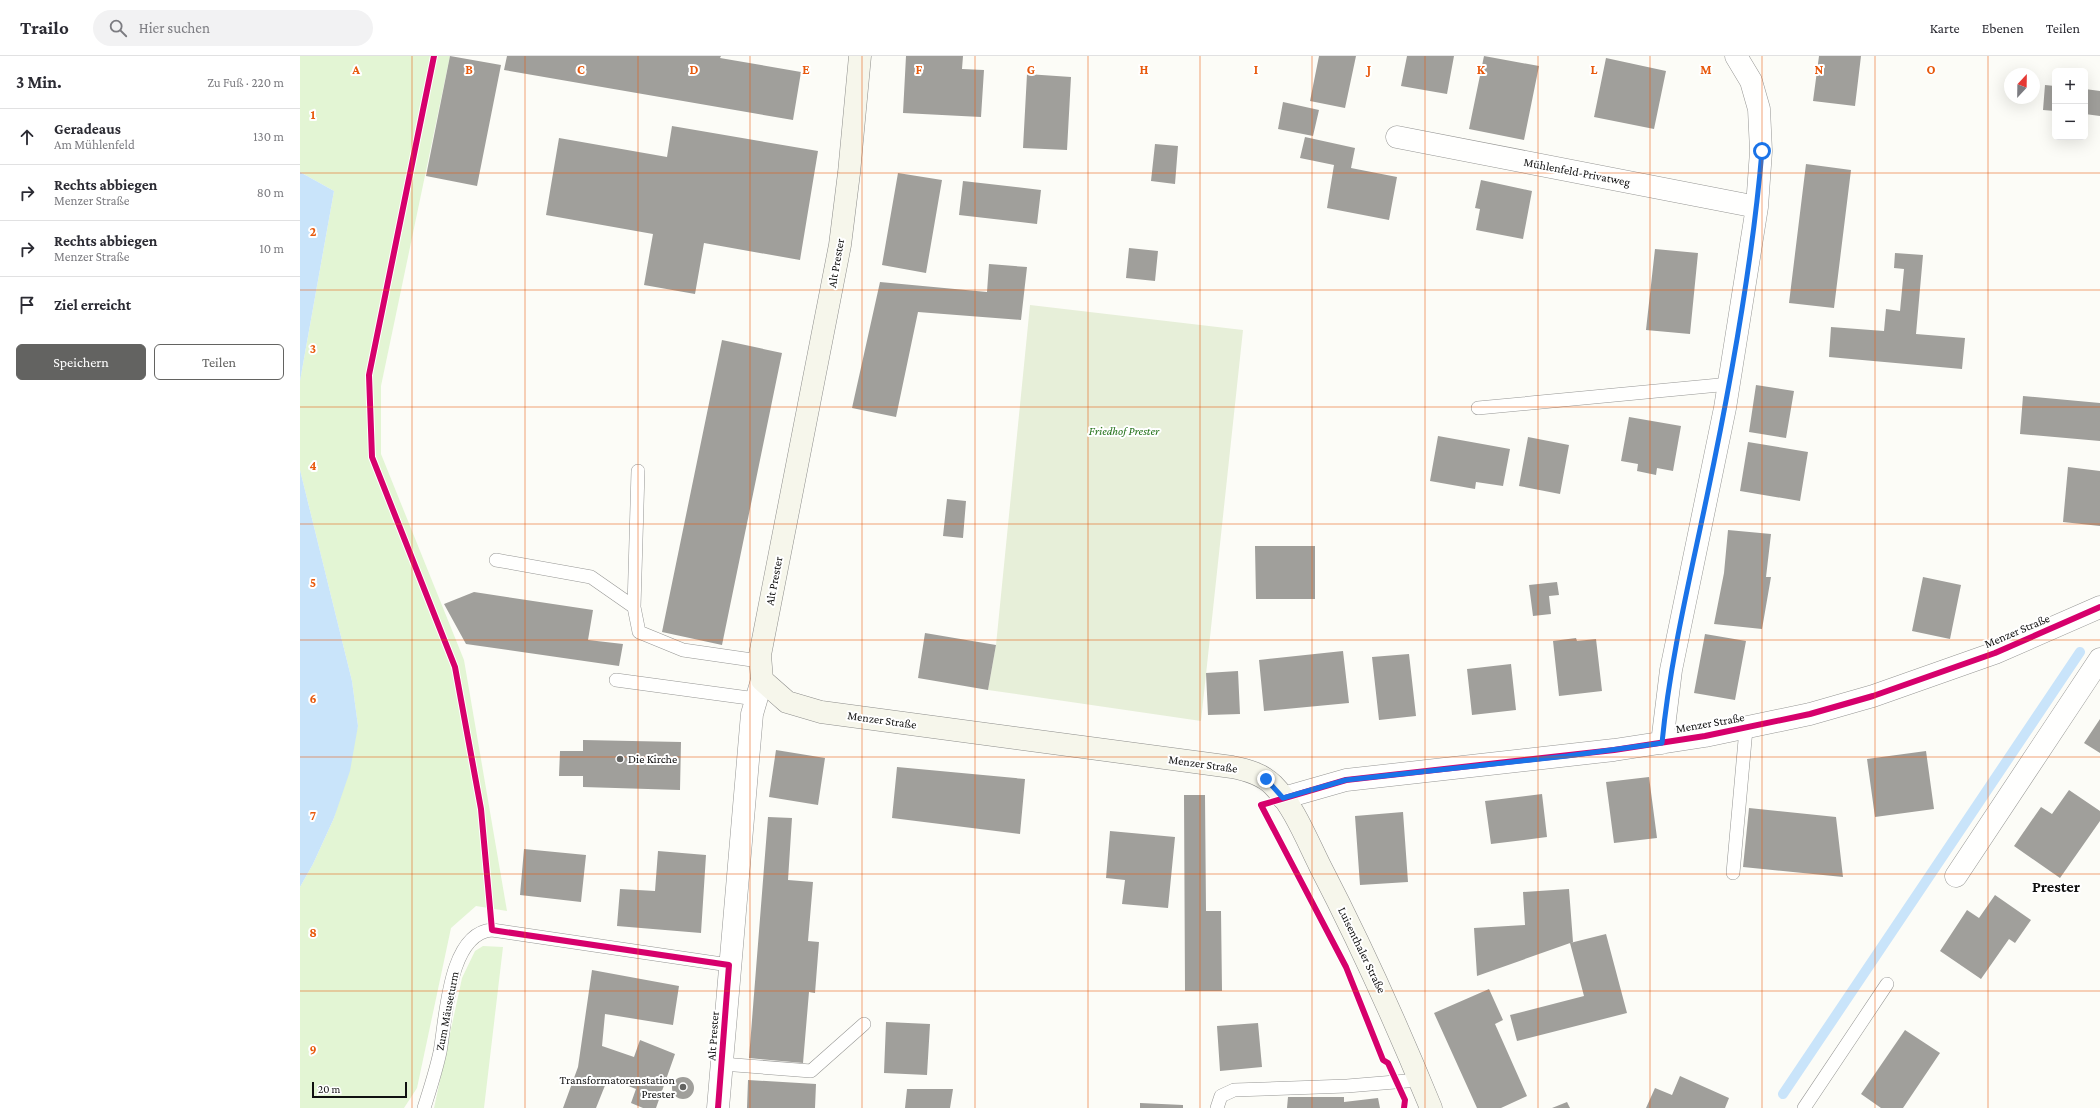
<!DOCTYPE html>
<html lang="de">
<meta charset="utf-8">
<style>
body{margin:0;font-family:"Crimson Pro",serif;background:#f2f2f3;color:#2b2b33}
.controls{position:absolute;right:12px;top:12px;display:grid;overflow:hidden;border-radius:6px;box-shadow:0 4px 16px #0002}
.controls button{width:36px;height:36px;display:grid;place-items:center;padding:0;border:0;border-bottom:1px solid #e1e1e2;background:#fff;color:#2b2b33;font:20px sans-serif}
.compass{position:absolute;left:1704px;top:12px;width:36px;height:36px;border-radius:50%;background:#fff;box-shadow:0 4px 16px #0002;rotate:22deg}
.scale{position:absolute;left:12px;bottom:10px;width:95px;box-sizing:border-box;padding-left:4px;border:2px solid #101010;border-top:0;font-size:11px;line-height:14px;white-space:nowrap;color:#101010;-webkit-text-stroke:3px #fff;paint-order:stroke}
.stop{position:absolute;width:12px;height:12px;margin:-9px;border:3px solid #1a73e8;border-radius:50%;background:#fff}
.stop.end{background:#1a73e8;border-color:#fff;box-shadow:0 1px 4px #0008}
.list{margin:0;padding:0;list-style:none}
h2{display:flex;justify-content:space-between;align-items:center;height:52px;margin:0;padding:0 16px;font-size:17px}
h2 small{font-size:13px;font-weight:400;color:#7c7c81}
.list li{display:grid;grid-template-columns:26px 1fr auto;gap:12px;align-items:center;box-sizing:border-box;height:56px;padding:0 16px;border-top:1px solid #e1e1e2}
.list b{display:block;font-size:15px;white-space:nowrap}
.list p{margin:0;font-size:13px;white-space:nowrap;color:#7c7c81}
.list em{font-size:13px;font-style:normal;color:#7c7c81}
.actions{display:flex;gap:8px;padding:12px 16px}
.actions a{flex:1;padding:9px 0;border:1px solid #636361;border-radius:6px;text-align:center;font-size:14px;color:#636361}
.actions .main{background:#636361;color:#fff}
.icon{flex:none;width:22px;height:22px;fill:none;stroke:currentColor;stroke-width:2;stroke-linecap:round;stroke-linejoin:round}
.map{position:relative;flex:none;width:1800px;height:1052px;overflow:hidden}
header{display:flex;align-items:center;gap:24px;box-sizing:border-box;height:56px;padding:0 20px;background:#fff;border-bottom:1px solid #e1e1e2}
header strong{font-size:19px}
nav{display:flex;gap:22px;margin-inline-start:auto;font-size:14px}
.search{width:280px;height:36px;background:#f2f2f3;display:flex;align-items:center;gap:10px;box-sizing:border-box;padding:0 14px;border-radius:22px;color:#7c7c81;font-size:15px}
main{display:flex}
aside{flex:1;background:#fff}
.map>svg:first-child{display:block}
.green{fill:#e3f5d4}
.cemetery{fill:#e7efd9}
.water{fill:#c9e4fa}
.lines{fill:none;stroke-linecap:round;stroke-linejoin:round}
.stream{stroke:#c9e4fa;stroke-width:10}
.building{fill:#a09f9b}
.lane-casing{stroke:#969694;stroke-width:14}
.street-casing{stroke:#969694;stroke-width:23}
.secondary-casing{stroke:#8d8d8b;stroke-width:23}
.lane{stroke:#fffffe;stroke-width:13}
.street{stroke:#fffffe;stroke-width:22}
.secondary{stroke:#f6f6eb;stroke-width:22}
.cycleway-casing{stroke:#fff;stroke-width:8}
.cycleway{stroke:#d6006c;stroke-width:6}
.route{stroke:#1a73e8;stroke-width:5}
.grid{fill:none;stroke:#e8590c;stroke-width:1;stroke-opacity:0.55}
.poi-dot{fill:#636361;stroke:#fff;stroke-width:1.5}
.labels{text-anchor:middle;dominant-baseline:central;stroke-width:4;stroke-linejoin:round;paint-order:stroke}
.street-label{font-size:12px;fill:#101010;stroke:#fff}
.park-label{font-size:12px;font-style:italic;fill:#227018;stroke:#fff}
.poi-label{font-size:12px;fill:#101010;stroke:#fff;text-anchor:start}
.district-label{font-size:16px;font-weight:bold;fill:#101010;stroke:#fff}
.grid-label{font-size:13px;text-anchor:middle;font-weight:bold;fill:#e8590c;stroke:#fff;stroke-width:4;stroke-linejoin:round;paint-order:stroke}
</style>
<header>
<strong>Trailo</strong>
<div class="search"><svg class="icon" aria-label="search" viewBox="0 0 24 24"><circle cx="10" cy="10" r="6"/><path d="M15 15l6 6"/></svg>Hier suchen</div>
<nav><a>Karte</a><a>Ebenen</a><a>Teilen</a></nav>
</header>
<main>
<aside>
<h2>3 Min.<small>Zu Fuß · 220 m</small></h2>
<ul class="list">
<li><svg class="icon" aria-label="ahead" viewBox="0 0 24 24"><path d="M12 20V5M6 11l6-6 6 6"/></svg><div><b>Geradeaus</b><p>Am Mühlenfeld</p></div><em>130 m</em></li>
<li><svg class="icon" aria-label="right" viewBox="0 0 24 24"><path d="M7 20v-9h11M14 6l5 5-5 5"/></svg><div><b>Rechts abbiegen</b><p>Menzer Straße</p></div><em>80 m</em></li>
<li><svg class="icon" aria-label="right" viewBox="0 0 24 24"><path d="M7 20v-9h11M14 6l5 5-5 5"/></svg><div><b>Rechts abbiegen</b><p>Menzer Straße</p></div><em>10 m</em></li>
<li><svg class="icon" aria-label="arrive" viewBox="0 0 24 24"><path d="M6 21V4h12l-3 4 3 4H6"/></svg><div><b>Ziel erreicht</b></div></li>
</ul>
<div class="actions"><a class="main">Speichern</a><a>Teilen</a></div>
</aside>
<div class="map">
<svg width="1800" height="1052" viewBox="0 0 1800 1052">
<rect width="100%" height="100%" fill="#fcfcf7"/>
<path class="green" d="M0,0H150L81,330V398L164,604L207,855L176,850L151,872L117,1032L104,1052H0V831L13,808L34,762L58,670L52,625L0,414V325L34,135L0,116Z
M183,890L203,891L184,1052H134L162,922L175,895Z"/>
<path class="cemetery" d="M730,249L943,274L901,665L688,634L696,589Z"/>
<path class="water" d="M0,116L34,135L0,325Z
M0,414L52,625L58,670L50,715L34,762L13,808L0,831Z"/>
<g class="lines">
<path class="stream" d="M1483,1038L1780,596"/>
</g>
<path class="building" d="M150,0L201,9L177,130L126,120Z
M207,0H421L420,2L501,16L493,64L204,14Z
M606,0H663L662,13L684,14L681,61L603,57Z
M1019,0H1056L1045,52L1010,45Z
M1107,0H1154L1147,38L1101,30Z
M1184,0L1239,10L1224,84L1169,73Z
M1519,0H1561L1555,50L1513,45Z
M1306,2L1366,15L1354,73L1294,61Z
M727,18L771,21L767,94L723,92Z
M1745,29L1755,30V55L1743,54Z
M1785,33L1800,35V60L1785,58Z
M983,46L1019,54L1013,80L978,73Z
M372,70L518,95L500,204L404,187L395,238L344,229L353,178L246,159L259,82L367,101Z
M1005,81L1055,92L1051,112L1097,121L1089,164L1027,152L1034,109L1000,102Z
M855,88L878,90L875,128L851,125Z
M1506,108L1551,114L1534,252L1489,247Z
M598,117L642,124L626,217L582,209Z
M1181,124L1232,135L1223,183L1176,174L1180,153L1175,152Z
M663,125L741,134L737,168L659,159Z
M829,192L858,195L855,225L826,222Z
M1355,193L1398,197L1390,278L1346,274Z
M1595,197L1623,199L1616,278L1665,282L1662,313L1529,301L1531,271L1584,275L1586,253L1600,255L1604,213L1594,212Z
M689,208L727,211L721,264L618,256L596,361L552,352L580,226L687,236Z
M422,284L482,297L422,589L362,576Z
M1456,329L1494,335L1486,382L1449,376Z
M1723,340L1800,347V385L1720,378Z
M1329,361L1381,370L1373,415L1357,412L1356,419L1337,415L1338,408L1321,405Z
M1138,380L1210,393L1203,430L1176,426L1175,433L1130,425Z
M1228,381L1269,389L1260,438L1219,430Z
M1448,386L1508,396L1500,445L1440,435Z
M1768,411L1800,415V470L1763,466Z
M647,443L666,445L663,482L643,480Z
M1428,474L1471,478L1466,521H1471L1462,573L1414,568L1424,517Z
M955,490H1015V543H956Z
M1623,521L1661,529L1650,583L1612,575Z
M1257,526L1259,539L1249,540L1251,558L1233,560L1229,529Z
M174,536L293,554L288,584L323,588L319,610L166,588L144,548Z
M625,577L696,589L688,634L618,622Z
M1405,578L1446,585L1435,644L1394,637Z
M1276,582L1277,585L1296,583L1302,635L1259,640L1253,585Z
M1043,595L1049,647L964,655L959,604Z
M1109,598L1116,660L1079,664L1072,601Z
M1211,608L1216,654L1172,659L1167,613Z
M938,615L940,658L908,659L906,617Z
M1800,663V697L1784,687Z
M283,684L381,686L380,734L283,731V720H259L260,695H283Z
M476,694L525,702L518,749L469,741Z
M1626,695L1634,753L1575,761L1567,703Z
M597,711L725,723L720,778L592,762Z
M1349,721L1357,782L1314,787L1306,726Z
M1769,734L1800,755V765L1760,822L1714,790L1741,751L1752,758Z
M1242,738L1247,781L1191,788L1185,745Z
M884,739H905L906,855H921L922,935H885Z
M1449,752L1536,761L1543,821L1443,811Z
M1103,756L1108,826L1060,829L1055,760Z
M468,761L492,762L488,824L513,826L508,885L519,886L515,937L509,936L503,1007L449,1002Z
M810,775L875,781L868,852L822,848L825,824L806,822Z
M224,793L286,799L281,846L220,839Z
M358,795L406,799L401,877L317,870L320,833L355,835Z
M1269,833L1273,886L1177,920L1174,872L1225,869L1223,836Z
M1695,839L1731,864L1715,887L1709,883L1681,923L1640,895L1667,854L1679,862Z
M1306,878L1327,957L1217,985L1210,959L1284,940L1270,887Z
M292,914L379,930L373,969L305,958L302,990L334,1001L340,984L375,998L356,1052H343L331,1047L336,1033L308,1022L296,1052H263L278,1011Z
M1189,933L1203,964L1195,968L1227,1040L1201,1052H1177L1134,957Z
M586,966L630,968L627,1019L584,1017Z
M958,967L962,1011L920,1015L917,970Z
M1605,974L1640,997L1603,1052H1581L1561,1038Z
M1380,1020L1429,1042L1425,1052H1346L1355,1032L1372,1039Z
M372 1032a11 11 0 1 1 22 0a11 11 0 1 1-22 0Z
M448,1024L516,1028L515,1052H447Z
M607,1033H653L650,1052H605Z
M988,1041H1044V1046L1078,1042L1080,1052H987Z
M1267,1046L1270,1052H1252Z
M840,1047L883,1049V1052H840Z"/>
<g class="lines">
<defs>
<path id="lane" d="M1178,352L1430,328
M338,415L334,551L339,576L383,594L459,605
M196,504L291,521L334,551
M316,624L456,643
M1433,817L1446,673
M422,1008L511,1015L564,968
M124,1052C130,1033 136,1015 140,996C146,964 148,877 192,874L429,909
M917,1052L921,1040L934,1034L1047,1030L1119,1024
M1504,1052L1587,928"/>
<path id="street" d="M1097,81L1457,151
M1362,687L1371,614L1425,352L1457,151L1461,95L1459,53L1451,25L1436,0
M983,742L1046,724L1314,694L1405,680L1510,658L1573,640L1695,597L1800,551
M1656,820L1800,603
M418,1052L452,658L462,624"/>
<path id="secondary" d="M560,0L549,117L540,189L460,599L462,624L487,646L521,656L932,711C947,714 962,718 973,729C993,749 1007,784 1020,810C1061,889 1097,969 1131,1052"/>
</defs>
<use href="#lane" class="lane-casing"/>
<use href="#street" class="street-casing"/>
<use href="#secondary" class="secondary-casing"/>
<use href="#lane" class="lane"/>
<use href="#street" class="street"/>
<use href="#secondary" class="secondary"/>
<defs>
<path id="cycleway" d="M134,0L69,319L72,401L155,611L181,753L192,874L429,909L418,1052
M1104,1052L1105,1044L1088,1007L1083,1004L1046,911L961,749L1046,724L1314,694L1405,680L1510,658L1573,640L1695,597L1800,551"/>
</defs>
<use href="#cycleway" class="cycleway-casing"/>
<use href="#cycleway" class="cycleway"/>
</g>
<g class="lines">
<path class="route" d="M966,723L983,742L1046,724L1267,700L1362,687C1370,604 1390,522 1407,440C1431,326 1452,211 1462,95"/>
</g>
<path class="grid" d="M112,0V1052M225,0V1052M338,0V1052M450,0V1052M562,0V1052M675,0V1052M788,0V1052M900,0V1052M1012,0V1052M1125,0V1052M1238,0V1052M1350,0V1052M1462,0V1052M1575,0V1052M1688,0V1052M0,117H1800M0,234H1800M0,351H1800M0,468H1800M0,584H1800M0,701H1800M0,818H1800M0,935H1800"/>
<g class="poi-dot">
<circle cx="320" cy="703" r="4"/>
<circle cx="383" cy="1031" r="4"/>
</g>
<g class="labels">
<g class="street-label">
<text transform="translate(1277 116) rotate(11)">Mühlenfeld-Privatweg</text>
<text transform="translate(536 207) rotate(-80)">Alt Prester</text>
<text transform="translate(474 525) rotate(-79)">Alt Prester</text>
<text transform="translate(1717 575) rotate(-23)">Menzer Straße</text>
<text transform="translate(582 664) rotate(8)">Menzer Straße</text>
<text transform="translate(1410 667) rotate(-10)">Menzer Straße</text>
<text transform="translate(903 708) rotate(8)">Menzer Straße</text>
<text transform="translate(1062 894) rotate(64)">Luisenthaler Straße</text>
<text transform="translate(147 955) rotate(-79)">Zum Mäuseturm</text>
<text transform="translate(413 980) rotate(-86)">Alt Prester</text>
</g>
<g class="park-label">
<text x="824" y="375">Friedhof Prester</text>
</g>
<g class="poi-label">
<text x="328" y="703">Die Kirche</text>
<text x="375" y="1024" text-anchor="end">Transformatorenstation<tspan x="375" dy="14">Prester</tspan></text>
</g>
<g class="district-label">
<text x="1756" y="830">Prester</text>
</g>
</g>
<g class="grid-label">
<text x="56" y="18">A</text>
<text x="169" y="18">B</text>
<text x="281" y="18">C</text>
<text x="394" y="18">D</text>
<text x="506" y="18">E</text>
<text x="619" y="18">F</text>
<text x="731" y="18">G</text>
<text x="844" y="18">H</text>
<text x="956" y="18">I</text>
<text x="1069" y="18">J</text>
<text x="1181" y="18">K</text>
<text x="1294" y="18">L</text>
<text x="1406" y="18">M</text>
<text x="1519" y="18">N</text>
<text x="1631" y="18">O</text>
<text x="13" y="63">1</text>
<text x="13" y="180">2</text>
<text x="13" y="297">3</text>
<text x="13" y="414">4</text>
<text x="13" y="531">5</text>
<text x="13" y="647">6</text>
<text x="13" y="764">7</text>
<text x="13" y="881">8</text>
<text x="13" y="998">9</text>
</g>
</svg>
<div class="controls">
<button>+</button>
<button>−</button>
</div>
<svg class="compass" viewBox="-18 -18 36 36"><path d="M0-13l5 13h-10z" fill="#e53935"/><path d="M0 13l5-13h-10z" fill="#7c7c81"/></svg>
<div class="scale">20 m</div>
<div class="stop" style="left:1462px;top:95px"></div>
<div class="stop end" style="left:966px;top:723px"></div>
</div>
</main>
